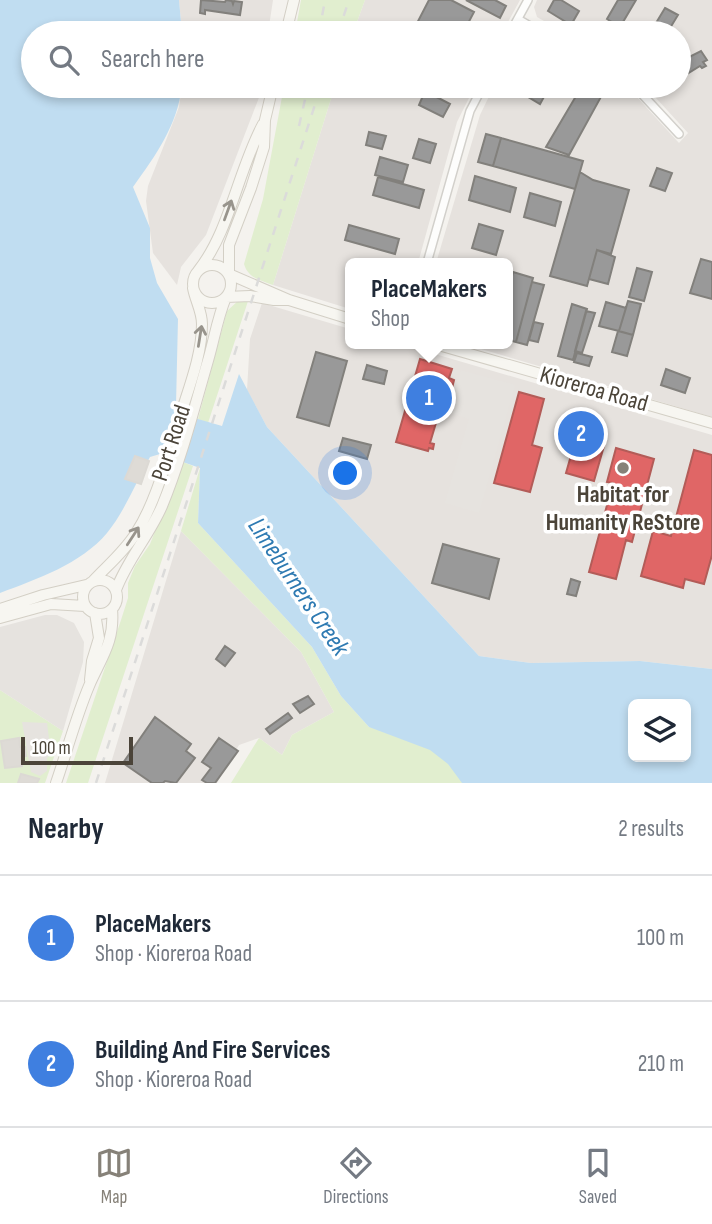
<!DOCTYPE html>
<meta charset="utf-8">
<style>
body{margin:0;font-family:"Sofia Sans Condensed",sans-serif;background:#f2f2f3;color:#1f2937}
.controls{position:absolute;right:21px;bottom:21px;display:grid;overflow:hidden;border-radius:10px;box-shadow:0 4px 10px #0003}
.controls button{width:63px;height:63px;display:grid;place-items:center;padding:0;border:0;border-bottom:2px solid #e0e1e3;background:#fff;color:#1f2937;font:35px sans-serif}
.scale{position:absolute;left:21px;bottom:18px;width:112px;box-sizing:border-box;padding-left:7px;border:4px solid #4b4439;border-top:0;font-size:19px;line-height:24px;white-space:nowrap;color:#4b4439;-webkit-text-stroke:5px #fff;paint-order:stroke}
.you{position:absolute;left:346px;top:474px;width:24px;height:24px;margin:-18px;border:5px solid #fff;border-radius:50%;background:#1a73e8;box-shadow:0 0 0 10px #1a73e833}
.badge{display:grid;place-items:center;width:46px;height:46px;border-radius:50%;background:#868178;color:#fff;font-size:23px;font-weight:700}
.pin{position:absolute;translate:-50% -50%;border:4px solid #fff;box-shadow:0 2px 7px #0006}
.popup{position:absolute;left:345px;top:258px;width:168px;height:91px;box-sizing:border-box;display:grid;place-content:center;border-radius:10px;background:#fff;filter:drop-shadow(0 2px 5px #0005);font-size:23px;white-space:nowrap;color:#747a83}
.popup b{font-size:26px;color:#1f2937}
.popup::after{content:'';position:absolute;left:50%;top:100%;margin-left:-14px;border:14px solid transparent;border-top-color:#fff}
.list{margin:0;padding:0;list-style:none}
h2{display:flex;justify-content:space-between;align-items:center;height:91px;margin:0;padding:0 28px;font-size:30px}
h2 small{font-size:23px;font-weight:400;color:#747a83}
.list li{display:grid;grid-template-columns:46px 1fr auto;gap:21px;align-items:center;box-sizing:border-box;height:126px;padding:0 28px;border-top:2px solid #e0e1e3}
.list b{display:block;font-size:26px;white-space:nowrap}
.list p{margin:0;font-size:23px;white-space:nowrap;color:#747a83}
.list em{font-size:23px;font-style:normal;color:#747a83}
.icon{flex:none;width:38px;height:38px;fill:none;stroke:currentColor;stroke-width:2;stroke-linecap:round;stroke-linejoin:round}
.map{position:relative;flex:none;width:712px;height:783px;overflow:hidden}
.search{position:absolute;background:#fff;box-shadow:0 4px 10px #0003;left:21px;right:21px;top:21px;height:77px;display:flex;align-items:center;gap:18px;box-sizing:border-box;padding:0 24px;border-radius:38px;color:#747a83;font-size:26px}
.sheet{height:343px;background:#fff}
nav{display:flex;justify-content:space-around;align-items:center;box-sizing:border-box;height:98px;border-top:2px solid #e0e1e3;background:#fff;font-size:19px;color:#747a83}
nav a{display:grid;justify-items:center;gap:4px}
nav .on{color:#868178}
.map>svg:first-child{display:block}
.industrial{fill:#e6e2de}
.green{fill:#e1eecf}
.parking{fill:#e6e3df}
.water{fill:#c0ddf1;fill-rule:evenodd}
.shops{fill:#e06666;stroke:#b35c58;stroke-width:2}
.industry{fill:#999;stroke:#82807c;stroke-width:2}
.building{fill:#dedbd6;stroke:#dcd9d4;stroke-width:2}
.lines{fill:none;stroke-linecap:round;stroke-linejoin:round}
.street-casing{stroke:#d2d0cb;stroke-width:10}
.secondary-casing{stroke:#d3cfc5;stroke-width:12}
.street{stroke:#fdfdfc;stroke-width:7}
.secondary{stroke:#f7f6f1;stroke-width:10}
.rail{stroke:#dbdbda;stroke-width:2.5;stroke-dasharray:9 9;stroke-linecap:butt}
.oneway{stroke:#98948c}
.poi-dot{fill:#868178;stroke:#fff;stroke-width:2.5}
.labels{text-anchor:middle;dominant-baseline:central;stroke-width:7;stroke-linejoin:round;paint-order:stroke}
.street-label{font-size:24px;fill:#4b4439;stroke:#fff}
.poi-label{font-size:24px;font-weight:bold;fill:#4b4439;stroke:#fff}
.water-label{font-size:26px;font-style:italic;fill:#2e7ab2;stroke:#fff}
</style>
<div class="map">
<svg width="712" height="783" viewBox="0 0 712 783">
<rect width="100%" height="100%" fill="#f4f2ee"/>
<path class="industrial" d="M179,0H273L268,33H182Z
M365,0H520L502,33H353Z
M537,0H712V417L464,344H508V263H436L480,115L494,86H621L636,96L679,143L688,133L645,86H679V33H565L537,17L534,7Z
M182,86H261L260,95L206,235L181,267L177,285L153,253L146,201L148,186L179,107Z
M335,86H475L457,122L418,263H350V309L273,285Z
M262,303L350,329V344H401L712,435V669L640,661L531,663L479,656L267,427L247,390L250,339Z
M181,531L301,652L334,712L292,735L282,755L259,738L239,745L217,783H105Z"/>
<path class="green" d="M301,0H365L353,33H295Z
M284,86H335L273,285C260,280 248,278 244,264L263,199Z
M249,298L208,423L198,419L227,311L239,300Z
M183,462L193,466L88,783H66L121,620L128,598V583L135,566L150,544Z
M200,468L198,523L312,647L341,696L369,727L633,757H686L712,783H231L259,738L282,755L292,735L334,712L301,652L181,531Z
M0,690L63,731L45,783H0Z"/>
<path class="parking" d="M461,370L515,385L479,513L445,503L469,419L449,412Z
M45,615H57L74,623L84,642L83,662L63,731L0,690V627Z
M22,722L47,723L51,754L47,758V771L40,776L31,772Z"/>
<path class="water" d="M0,0H179L182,33H33V86H182C177,126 156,155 133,187L150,228V258L157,283L178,319L176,405L198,419L222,426L239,374L267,427L479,656L531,663L640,661L712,669V783H462L448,764L430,750L369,727L341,696L312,647L198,523L200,468L160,454L150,457C136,482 125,511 107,533C81,564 37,579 0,593ZM633,704H686V757H633Z"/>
<path class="shops" d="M420,359L452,369L449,378L454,380L452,388L447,387L443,398L447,399L444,407L441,406L430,443L434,444L433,449L429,448L428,451L396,442Z
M519,392L544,399L532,445L542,448L530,492L494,483Z
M578,431L606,439L594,481L566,473Z
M616,448L654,459L632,542L626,540L616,579L589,572L613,483L607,482Z
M694,450L712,455V555L704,584L685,579L683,588L641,576L653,531L671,536Z"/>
<path class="industry" d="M201,0L225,2L226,0L232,1L233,4L234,1L242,2L240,15L205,10V14L200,13Z
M429,0H451L474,12L463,33H427L415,27Z
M466,0H495L506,6L500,18Z
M554,0H561L579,11L571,25L548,11Z
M618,0H636L620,27L607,19Z
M665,8L678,15L667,33H650Z
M701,51L707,60L703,62L706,66L702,68L700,66L679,79V62Z
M523,86H529L545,95L540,104L520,92Z
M582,86H586L602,95L569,155L546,147Z
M425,91L450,104L443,117L419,105Z
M369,132L386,136L382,149L366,145Z
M486,134L501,138L493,166L478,162Z
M501,138L583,161L575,189L493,166Z
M419,139L436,144L430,163L413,158Z
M380,157L408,165L403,182L375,175Z
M657,168L672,173L665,191L650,186Z
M580,172L593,180L629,190L611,254L597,250L587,286L550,276Z
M475,176L516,188L510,212L469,200Z
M378,177L424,190L419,208L373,195Z
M530,193L561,202L555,226L524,217Z
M479,224L503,231L496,255L472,248Z
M349,225L399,239L395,254L345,240Z
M597,250L615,257L608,284L589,279Z
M701,259L712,262V299L690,293Z
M637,268L652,272L644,301L629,297Z
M513,272L533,278L516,342L508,340V292Z
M532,282L544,285L527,345L516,342Z
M628,301L641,304L633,335L619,331Z
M606,302L626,308L619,331L599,326Z
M572,304L587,309L573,360L558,356Z
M586,311L595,313L582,353L575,351Z
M534,322L543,324L538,342L529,340Z
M618,331L633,335L627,356L612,352Z
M316,352L347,361L329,426L297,417Z
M577,353L592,357L589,366L574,362Z
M367,365L387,371L384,384L363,379Z
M666,369L690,378L685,393L661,385Z
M343,438L371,445L367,459L339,451Z
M443,544L499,559L489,599L432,583Z
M571,579L580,582L576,596L567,594Z
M225,646L235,653L225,666L216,659Z
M308,696L314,704L300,713L293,704Z
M288,713L292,718L270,734L266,729Z
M155,717L191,744L186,751L195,758L176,783L165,781L163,783H152L123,763Z
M219,738L238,751L215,783H207L202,780L211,768L202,762Z"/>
<path class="building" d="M135,456L149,461L141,484L125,479Z
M19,738L20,747H25L26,756H21L22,766L5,768L1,741Z
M21,774L39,779L37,783H18Z"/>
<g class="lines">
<defs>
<path id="street" d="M518,19L542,33
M510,33L528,0
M631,86L640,92L679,134
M427,263L470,111L483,86"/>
<path id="secondary" d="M286,33L294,0
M273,86L265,120L264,147L251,188L229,245V274L289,300L350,319
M193 284a19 19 0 1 1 38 0a19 19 0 1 1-38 0Z
M198,271C230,231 238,170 263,124
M435,344L712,423
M83 597a17 17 0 1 1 34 0a17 17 0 1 1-34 0Z
M93,581C108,565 124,552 136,533C157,500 166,460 178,423C187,392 202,357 202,324C202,311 195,300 193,288
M116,590C127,560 149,536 162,506C180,463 194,409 207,364C214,341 217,319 226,297L250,296L274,300H289
M0,609L43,595L86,585
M0,618L51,604L85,606
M90,680L92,661L99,638L95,613
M56,783C67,751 76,717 89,686C101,658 115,642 112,609"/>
</defs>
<use href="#street" class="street-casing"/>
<use href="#secondary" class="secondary-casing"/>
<use href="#street" class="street"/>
<use href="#secondary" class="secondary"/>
<path class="rail" d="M319,33L325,0
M338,33L349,0
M299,126L308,86
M96,783L321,86"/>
</g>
<defs><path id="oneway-shaft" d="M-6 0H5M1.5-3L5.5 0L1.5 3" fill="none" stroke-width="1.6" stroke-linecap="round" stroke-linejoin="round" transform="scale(1.75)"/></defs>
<g class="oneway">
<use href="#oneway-shaft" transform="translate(228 210) rotate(-70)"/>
<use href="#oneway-shaft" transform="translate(200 336) rotate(-81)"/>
<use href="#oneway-shaft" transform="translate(133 536) rotate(-57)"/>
</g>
<circle class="poi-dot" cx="623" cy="468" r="7"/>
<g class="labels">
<g class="street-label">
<text transform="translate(594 389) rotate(16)">Kioreroa Road</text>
<text transform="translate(171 443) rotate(-72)">Port Road</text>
</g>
<g class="poi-label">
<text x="623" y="494">Habitat for<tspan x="623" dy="28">Humanity ReStore</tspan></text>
</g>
<g class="water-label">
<text transform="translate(298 587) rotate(56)">Limeburners Creek</text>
</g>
</g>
</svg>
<div class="controls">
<button><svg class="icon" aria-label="layers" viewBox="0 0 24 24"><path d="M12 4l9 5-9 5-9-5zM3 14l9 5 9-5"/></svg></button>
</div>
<div class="scale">100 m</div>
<div class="you"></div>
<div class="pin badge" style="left:429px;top:398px;background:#3f7fe0">1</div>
<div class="popup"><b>PlaceMakers</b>Shop</div>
<div class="pin badge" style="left:581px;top:434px;background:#3f7fe0">2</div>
<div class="search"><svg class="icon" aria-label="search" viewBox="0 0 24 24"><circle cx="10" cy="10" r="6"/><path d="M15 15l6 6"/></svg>Search here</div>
</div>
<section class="sheet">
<h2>Nearby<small>2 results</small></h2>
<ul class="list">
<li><span class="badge" style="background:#3f7fe0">1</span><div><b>PlaceMakers</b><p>Shop · Kioreroa Road</p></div><em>100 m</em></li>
<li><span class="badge" style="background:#3f7fe0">2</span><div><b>Building And Fire Services</b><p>Shop · Kioreroa Road</p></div><em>210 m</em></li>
</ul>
</section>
<nav>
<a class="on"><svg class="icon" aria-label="map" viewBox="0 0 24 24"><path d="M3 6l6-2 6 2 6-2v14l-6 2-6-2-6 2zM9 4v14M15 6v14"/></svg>Map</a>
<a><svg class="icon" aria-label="directions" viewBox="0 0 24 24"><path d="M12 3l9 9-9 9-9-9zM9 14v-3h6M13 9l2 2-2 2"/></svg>Directions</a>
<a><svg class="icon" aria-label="saved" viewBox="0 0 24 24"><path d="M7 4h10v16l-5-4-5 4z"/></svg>Saved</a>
</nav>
